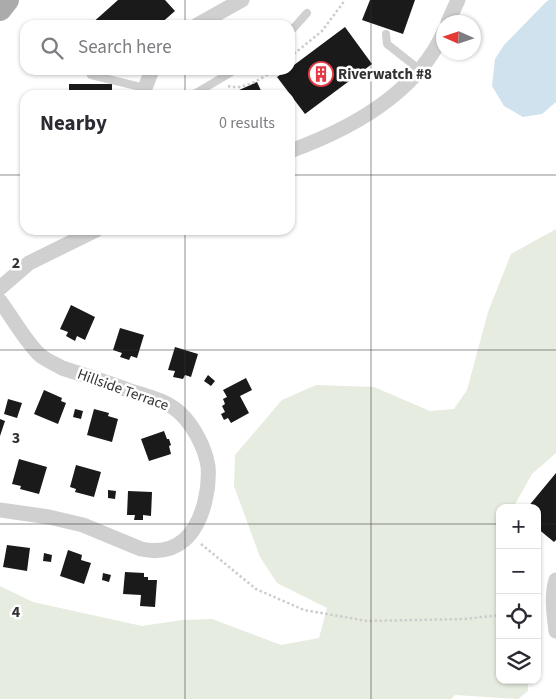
<!DOCTYPE html>
<meta charset="utf-8">
<style>
body{margin:0;font-family:"Source Sans 3",sans-serif;background:#f7f7f7;color:#2b2b33}
.controls{position:absolute;right:15px;bottom:15px;display:grid;overflow:hidden;border-radius:10px;box-shadow:0 1px 4px #0004}
.controls button{width:45px;height:45px;display:grid;place-items:center;padding:0;border:0;border-bottom:1px solid #e1e1e2;background:#fff;color:#2b2b33;font:25px sans-serif}
.compass{position:absolute;left:436px;top:15px;width:45px;height:45px;border-radius:50%;background:#fff;box-shadow:0 1px 4px #0004;rotate:273deg}
.list{margin:0;padding:0;list-style:none}
h2{display:flex;justify-content:space-between;align-items:center;height:65px;margin:0;padding:0 20px;font-size:21px}
h2 small{font-size:16px;font-weight:400;color:#7c7c81}
.icon{flex:none;width:28px;height:28px;fill:none;stroke:currentColor;stroke-width:2;stroke-linecap:round;stroke-linejoin:round}
.map{position:relative;flex:none;width:556px;height:699px;overflow:hidden}
.search{position:absolute;background:#fff;box-shadow:0 1px 4px #0004;left:20px;top:20px;width:275px;height:55px;display:flex;align-items:center;gap:12px;box-sizing:border-box;padding:0 18px;border-radius:15px;color:#7c7c81;font-size:19px}
.panel{position:absolute;background:#fff;box-shadow:0 1px 4px #0004;left:20px;top:90px;width:275px;height:145px;border-radius:15px}
.map>svg:first-child{display:block}
.green{fill:#e6ecdf}
.water{fill:#cfe2ee}
.building{fill:#1a1a1a}
.lines{fill:none;stroke-linecap:round;stroke-linejoin:round}
.path{stroke:#cdcdcd;stroke-width:2.5;stroke-dasharray:2.5 2.5;stroke-linecap:butt}
.service{stroke:#d0d0d0;stroke-width:8}
.minor{stroke:#d0d0d0;stroke-width:15}
.primary{stroke:#ababab;stroke-width:24}
.grid{fill:none;stroke:#333;stroke-width:1;stroke-opacity:0.55}
.labels{text-anchor:middle;dominant-baseline:central;stroke-width:5;stroke-linejoin:round;paint-order:stroke}
.poi-label{font-size:15px;font-weight:bold;fill:#333;stroke:#fff;text-anchor:start}
.street-label{font-size:15px;fill:#333;stroke:#fff}
.grid-label{font-size:16px;text-anchor:middle;font-weight:bold;fill:#333;stroke:#fff;stroke-width:5;stroke-linejoin:round;paint-order:stroke}
</style>
<div class="map">
<svg width="556" height="699" viewBox="0 0 556 699">
<rect width="100%" height="100%" fill="#fff"/>
<path class="green" d="M556,229V453L532,474L513,508H500V680H528V691L518,699L455,695L451,699H0V586L33,602L142,626L182,620L212,619L281,645L319,638L327,608L277,583L260,557L234,486L235,455L282,400L316,385L374,387L430,411L454,409L467,390L488,312L511,254Z"/>
<path class="water" d="M549,0H556V102L542,114L523,117L504,106L492,86L495,59L504,45L546,2Z"/>
<path class="building" d="M118,0H165L175,11L159,25H90Z
M370,0H415L403,34L362,20Z
M345,27L372,64L305,114L277,77L287,70H290V68Z
M257,82L263,95H228Z
M69,84H112V95H69Z
M71,305L95,317L85,340L77,336L75,341L66,336L68,332L60,329Z
M120,328L144,335L137,358L131,356L129,360L120,357L122,353L113,350Z
M175,347L198,354L191,377L185,375L183,379L173,377L175,371L168,370Z
M208,375L215,381L211,386L204,381Z
M246,378L252,390L240,396L249,413L231,423L228,418L224,420L221,414L225,412L222,406L225,404L223,399L227,397L223,390Z
M44,390L62,398L61,401L66,403L58,424L34,414Z
M8,399L22,403L17,418L4,414Z
M75,409L83,411L81,419L73,417Z
M94,409L109,413L108,416L118,419L112,442L87,435Z
M0,419L5,421L0,436Z
M164,431L167,439H169L171,445L169,446L171,454L149,461L141,439Z
M19,459L47,467L39,494L20,489L21,486L12,484Z
M76,465L101,472L94,497L75,492L76,489L70,487Z
M556,473V540L554,542L537,528V508H527Z
M108,490L116,491L115,499L108,498Z
M128,491L152,492L151,516L143,515V520H134L135,515H127Z
M7,545L30,548L27,571L3,567Z
M68,550L82,555L81,560L91,563L84,584L60,576Z
M44,553L52,555L51,562L43,561Z
M125,572L144,573V577H148V580H157L155,607L140,606L141,595L123,594Z
M103,573L111,575L109,582L102,580Z"/>
<g class="lines">
<path class="path" d="M290,57L322,31L345,0
M228,86C243,91 262,78 275,70
M201,544L256,589L304,610L367,621L465,619L500,615"/>
<path class="service" d="M290,32L307,13
M386,34L387,44L420,70
M93,70L91,75L145,88
M196,93L235,70"/>
<path class="minor" d="M448,22L458,0
M197,25L242,0
M145,95V88L152,70
M290,151C351,129 416,94 444,32
M0,288L29,263L96,230
M0,301C12,317 27,344 41,356C48,361 55,364 62,368C84,375 106,382 128,390C146,396 166,400 180,413C194,426 205,448 208,466C209,478 208,489 205,501C197,534 178,557 141,549L83,525L49,517L0,510
M556,580C551,596 554,615 556,631"/>
<path class="primary" d="M0,9L7,0"/>
</g>
<path class="grid" d="M185,0V25M371,0V699M185,70V95M0,175H25M290,175H556M185,230V699M0,350H556M0,524H500M537,524H556"/>
<defs>
<symbol id="building-ring" viewBox="-11 -11 22 22"><circle r="9.5" fill="#fff" stroke="#e63946" stroke-width="1.5"/><path d="M-4-6H4V6H1V3H-1V6H-4ZM-2.5-4.3h1.7v1.8h-1.7ZM.8-4.3h1.7v1.8H.8ZM-2.5-1h1.7V.8h-1.7ZM.8-1h1.7V.8H.8Z" fill="#e63946"/></symbol>
</defs>
<g fill-rule="evenodd">
<use href="#building-ring" x="307" y="60" width="28" height="28"/>
</g>
<g class="labels">
<g class="poi-label">
<text x="338" y="74">Riverwatch #8</text>
</g>
<g class="street-label">
<text transform="translate(123 390) rotate(20)">Hillside Terrace</text>
</g>
</g>
<g class="grid-label">
<text x="16" y="268">2</text>
<text x="16" y="443">3</text>
<text x="16" y="617">4</text>
</g>
</svg>
<div class="controls">
<button>+</button>
<button>−</button>
<button><svg class="icon" aria-label="locate" viewBox="0 0 24 24"><circle cx="12" cy="12" r="6"/><path d="M12 2v4M12 18v4M2 12h4M18 12h4"/></svg></button>
<button><svg class="icon" aria-label="layers" viewBox="0 0 24 24"><path d="M12 4l9 5-9 5-9-5zM3 14l9 5 9-5"/></svg></button>
</div>
<svg class="compass" viewBox="-18 -18 36 36"><path d="M0-13l5 13h-10z" fill="#e53935"/><path d="M0 13l5-13h-10z" fill="#7c7c81"/></svg>
<div class="search"><svg class="icon" aria-label="search" viewBox="0 0 24 24"><circle cx="10" cy="10" r="6"/><path d="M15 15l6 6"/></svg>Search here</div>
<section class="panel">
<h2>Nearby<small>0 results</small></h2>
<ul class="list">
</ul>
</section>
</div>
